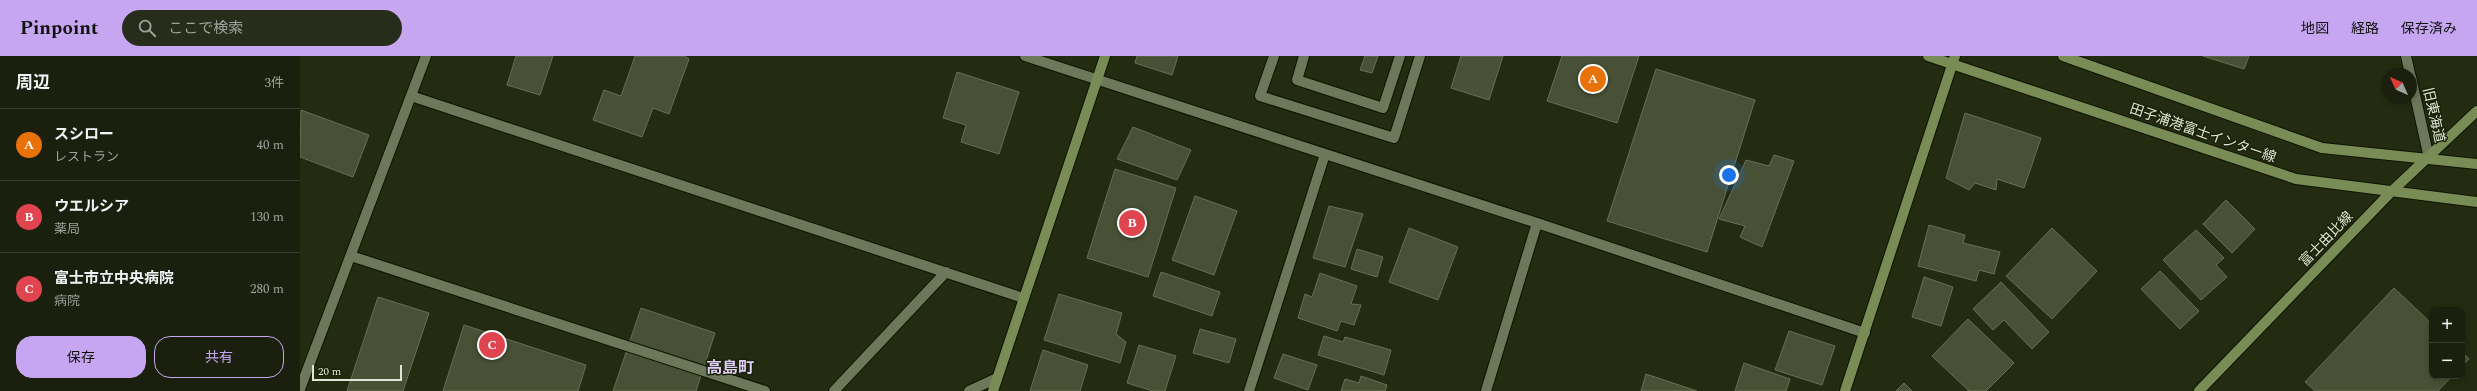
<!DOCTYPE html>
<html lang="ja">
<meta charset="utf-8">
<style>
body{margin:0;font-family:Spectral,"Noto Sans JP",serif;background:#272d1b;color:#f1f3f6}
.controls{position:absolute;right:12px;bottom:12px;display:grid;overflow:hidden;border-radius:8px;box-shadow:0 2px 6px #0003}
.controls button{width:36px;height:36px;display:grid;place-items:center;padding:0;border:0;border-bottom:1px solid #383e2e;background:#1a200d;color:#f1f3f6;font:20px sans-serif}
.compass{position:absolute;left:2081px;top:12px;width:36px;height:36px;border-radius:50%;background:#1a200d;box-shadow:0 2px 6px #0003;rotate:315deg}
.scale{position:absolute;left:12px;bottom:10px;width:90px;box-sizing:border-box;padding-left:4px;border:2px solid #dfe6d5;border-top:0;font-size:11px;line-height:14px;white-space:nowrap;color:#dfe6d5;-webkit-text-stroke:3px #1a2208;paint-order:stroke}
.you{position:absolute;left:1429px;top:119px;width:14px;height:14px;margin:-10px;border:3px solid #fff;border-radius:50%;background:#1a73e8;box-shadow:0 0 0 6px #1a73e833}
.badge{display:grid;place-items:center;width:26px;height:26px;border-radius:50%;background:#c6a6f0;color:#fff;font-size:13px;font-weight:700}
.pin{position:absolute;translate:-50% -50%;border:2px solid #fff;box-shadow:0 1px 4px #0006}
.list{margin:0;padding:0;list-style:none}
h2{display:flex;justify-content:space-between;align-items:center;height:52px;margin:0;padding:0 16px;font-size:17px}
h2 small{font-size:13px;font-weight:400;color:#9fa39d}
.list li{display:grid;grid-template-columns:26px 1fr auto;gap:12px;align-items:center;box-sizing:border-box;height:72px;padding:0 16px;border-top:1px solid #383e2e}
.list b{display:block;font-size:15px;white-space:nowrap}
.list p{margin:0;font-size:13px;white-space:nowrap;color:#9fa39d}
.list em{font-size:13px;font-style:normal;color:#9fa39d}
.actions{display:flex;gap:8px;padding:12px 16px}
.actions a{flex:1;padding:9px 0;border:1px solid #c6a6f0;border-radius:16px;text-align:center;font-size:14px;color:#c6a6f0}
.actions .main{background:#c6a6f0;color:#111}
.icon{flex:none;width:22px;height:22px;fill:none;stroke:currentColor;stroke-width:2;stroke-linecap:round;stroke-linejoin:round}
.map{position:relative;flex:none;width:2177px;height:335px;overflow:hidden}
header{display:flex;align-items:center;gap:24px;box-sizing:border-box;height:56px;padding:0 20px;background:#c6a6f0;color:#111}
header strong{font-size:19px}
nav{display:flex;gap:22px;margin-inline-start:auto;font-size:14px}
.search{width:280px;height:36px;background:#272d1b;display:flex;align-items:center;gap:10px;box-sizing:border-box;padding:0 14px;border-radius:22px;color:#9fa39d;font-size:15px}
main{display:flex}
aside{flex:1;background:#1a200d}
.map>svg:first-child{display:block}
.building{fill:#485135;stroke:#667053}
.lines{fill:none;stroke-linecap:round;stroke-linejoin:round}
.lane-casing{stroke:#0d1400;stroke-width:12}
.street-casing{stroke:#0d1400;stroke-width:12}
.secondary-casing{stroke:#0d1400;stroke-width:12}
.lane{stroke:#6d785b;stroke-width:10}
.street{stroke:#6d785b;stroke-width:10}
.secondary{stroke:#7a8c56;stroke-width:10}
.labels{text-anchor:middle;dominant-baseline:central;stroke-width:3;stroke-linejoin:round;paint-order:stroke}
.street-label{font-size:14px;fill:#dfe6d5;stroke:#1a2208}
.quarter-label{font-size:16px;font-weight:bold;fill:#dfcdf7;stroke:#1a2208}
</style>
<header>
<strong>Pinpoint</strong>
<div class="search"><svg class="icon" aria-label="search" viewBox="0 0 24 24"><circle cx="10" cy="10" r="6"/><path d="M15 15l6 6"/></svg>ここで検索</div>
<nav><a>地図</a><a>経路</a><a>保存済み</a></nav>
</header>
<main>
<aside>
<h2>周辺<small>3件</small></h2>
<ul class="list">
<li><span class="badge" style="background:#e8710a">A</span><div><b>スシロー</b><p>レストラン</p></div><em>40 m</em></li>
<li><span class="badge" style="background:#e0444e">B</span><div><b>ウエルシア</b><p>薬局</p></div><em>130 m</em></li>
<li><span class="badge" style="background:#e0444e">C</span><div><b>富士市立中央病院</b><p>病院</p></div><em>280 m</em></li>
</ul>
<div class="actions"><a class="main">保存</a><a>共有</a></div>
</aside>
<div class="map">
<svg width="2177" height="335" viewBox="0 0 2177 335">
<rect width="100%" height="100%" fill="#232b11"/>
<path class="building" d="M216,0H253L240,39L207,29Z
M335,0H384L389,3L369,58L353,52L342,81L293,64L304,34L321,40Z
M837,0H878L872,19L835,7Z
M1065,0H1078L1072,17L1060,14Z
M1161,0H1203L1189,44L1151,32Z
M1262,0H1339L1317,67L1247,45Z
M1903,0H1949L1944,13Z
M1356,13L1455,44L1407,196L1307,165Z
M657,16L719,36L699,98L661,86L666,69L643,62Z
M1,54L69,79L53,121L0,101Z
M1665,57L1741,82L1724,132L1697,123L1696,134L1675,127L1669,134L1646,122Z
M833,71L891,94L877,124L817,103Z
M1474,99L1494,105L1462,191L1440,181L1445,170L1419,163L1446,104L1469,110Z
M815,113L876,132L848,221L787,202Z
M895,140L937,155L914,219L872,204Z
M1926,144L1955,173L1932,197L1903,168Z
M1029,150L1063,158L1045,211L1013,202Z
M1629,169L1665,179L1663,187L1700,196L1694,218L1679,214L1676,225L1618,210Z
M1109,172L1158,191L1138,244L1089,226Z
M1752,172L1797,215L1752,263L1706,220Z
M1896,174L1924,202L1916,209L1927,221L1901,244L1863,204Z
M1057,193L1083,201L1077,221L1051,213Z
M1860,215L1899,255L1880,273L1841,233Z
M861,216L920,236L912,260L853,240Z
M1020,217L1057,230L1051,248L1061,249L1054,269L1041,265L1037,275L998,262L1005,238L1012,241Z
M1624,221L1653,231L1641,270L1612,261Z
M1701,226L1749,276L1732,293L1704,264L1693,274L1673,253Z
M2094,232L2132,268V320H2152L2138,335H2015L2005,326Z
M759,238L822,257L816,278L826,286L820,307L744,284Z
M78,241L129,257L103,335H47Z
M341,252L415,277L396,335H313Z
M1668,263L1714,307L1686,335H1669L1632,300Z
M164,269L286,309L278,335H143Z
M900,273L936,283L929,307L893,297Z
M1489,275L1535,290L1522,329L1475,314Z
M1024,280L1043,286L1045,281L1091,294L1084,319L1018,299Z
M839,289L876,300L865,335H853L827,327Z
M743,294L788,309L780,335H730Z
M2162,296L2169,303L2162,310Z
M983,298L1017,309L1008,334L974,322Z
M1444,307L1490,323L1486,335H1435Z
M1346,318L1397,335H1341Z
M1061,320L1087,329L1085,335H1041L1045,323L1059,327Z
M1604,327L1612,335H1596Z"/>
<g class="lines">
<defs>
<path id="lane" d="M974,0L960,40L1094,82L1120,0
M1004,0L997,24L1083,52L1100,0
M111,40L723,242
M51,200L465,335
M534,335L646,216
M669,335L697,322"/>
<path id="street" d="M725,0L1237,167L1565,277
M2106,0L2110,18
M2111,21L2129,102
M0,333L126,0
M949,335L1025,98
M1186,335L1237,167"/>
<path id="secondary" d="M1628,0L1996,123L2177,146
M1763,0L2022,92L2177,108
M693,335L805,0
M1545,335L1655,0
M1899,335L2091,136L2177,55"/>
</defs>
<use href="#lane" class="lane-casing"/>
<use href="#street" class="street-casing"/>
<use href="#secondary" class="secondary-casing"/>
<use href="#lane" class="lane"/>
<use href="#street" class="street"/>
<use href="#secondary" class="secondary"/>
</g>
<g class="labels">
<g class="street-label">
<text transform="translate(2134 59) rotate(77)">旧東海道</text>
<text transform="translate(1903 77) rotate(19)">田子浦港富士インター線</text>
<text transform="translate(2026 183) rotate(-46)">富士由比線</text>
</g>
<g class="quarter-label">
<text x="430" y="312">高島町</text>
</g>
</g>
</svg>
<div class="controls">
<button>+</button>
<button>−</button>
</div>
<svg class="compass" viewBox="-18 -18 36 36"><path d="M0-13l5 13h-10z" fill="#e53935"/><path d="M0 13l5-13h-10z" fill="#9fa39d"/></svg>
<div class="scale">20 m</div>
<div class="you"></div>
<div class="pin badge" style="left:1293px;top:23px;background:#e8710a">A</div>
<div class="pin badge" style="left:832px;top:167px;background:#e0444e">B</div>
<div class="pin badge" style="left:192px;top:289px;background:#e0444e">C</div>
</div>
</main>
